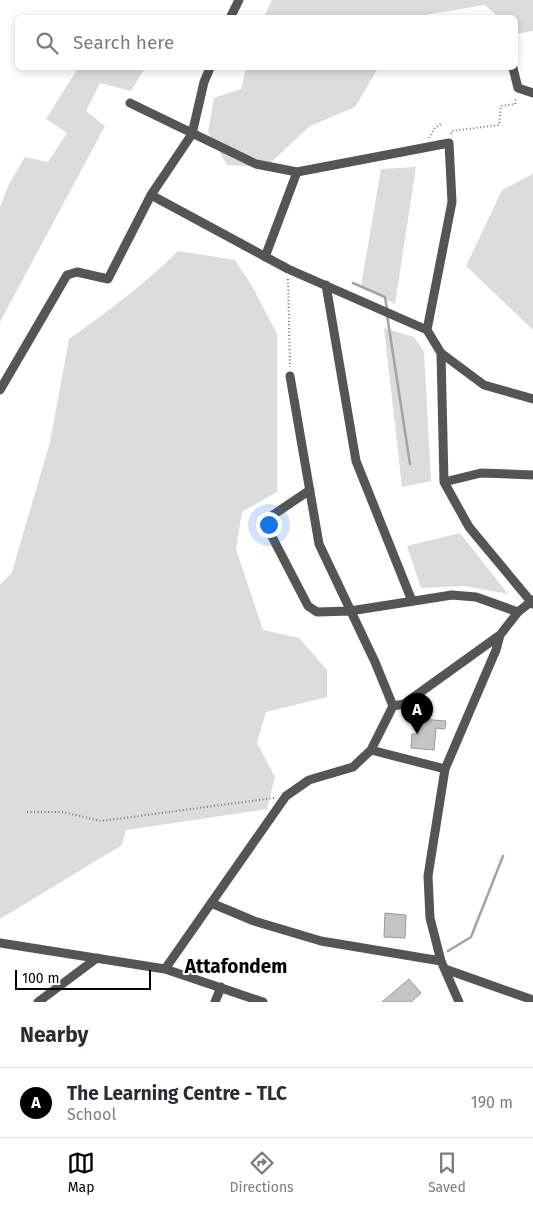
<!DOCTYPE html>
<style>
body{margin:0;font-family:"Fira Sans",sans-serif;background:#f2f2f3;color:#2b2b33}
.scale{position:absolute;left:15px;bottom:12px;width:136px;box-sizing:border-box;padding-left:5px;border:2px solid #000;border-top:0;font-size:14px;line-height:18px;white-space:nowrap;color:#000;-webkit-text-stroke:4px #fff;paint-order:stroke}
.you{position:absolute;left:268px;top:524px;width:18px;height:18px;margin:-12px;border:4px solid #fff;border-radius:50%;background:#1a73e8;box-shadow:0 0 0 8px #1a73e833}
.badge{display:grid;place-items:center;width:32px;height:32px;border-radius:50%;background:#000;color:#fff;font-size:16px;font-weight:700}
.pin{position:absolute;translate:-50% -41px;filter:drop-shadow(0 1px 2px #0008)}
.pin::after{content:'';position:absolute;top:26px;width:18px;height:15px;background:inherit;clip-path:polygon(0 0,100% 0,50% 100%)}
.list{margin:0;padding:0;list-style:none}
h2{display:flex;justify-content:space-between;align-items:center;height:65px;margin:0;padding:0 20px;font-size:21px}
h2 small{font-size:16px;font-weight:400;color:#7c7c81}
.list li{display:grid;grid-template-columns:32px 1fr auto;gap:15px;align-items:center;box-sizing:border-box;height:70px;padding:0 20px;border-top:1px solid #e1e1e2}
.list b{display:block;font-size:19px;white-space:nowrap}
.list p{margin:0;font-size:16px;white-space:nowrap;color:#7c7c81}
.list em{font-size:16px;font-style:normal;color:#7c7c81}
.icon{flex:none;width:28px;height:28px;fill:none;stroke:currentColor;stroke-width:2;stroke-linecap:round;stroke-linejoin:round}
.map{position:relative;flex:none;width:533px;height:1002px;overflow:hidden}
.search{position:absolute;background:#fff;box-shadow:0 2px 8px #0003;left:15px;right:15px;top:15px;height:55px;display:flex;align-items:center;gap:12px;box-sizing:border-box;padding:0 18px;border-radius:8px;color:#7c7c81;font-size:19px}
.sheet{height:135px;background:#fff}
nav{display:flex;justify-content:space-around;align-items:center;box-sizing:border-box;height:70px;border-top:1px solid #e1e1e2;background:#fff;font-size:14px;color:#7c7c81}
nav a{display:grid;justify-items:center;gap:2px}
nav .on{color:#000}
.map>svg:first-child{display:block}
.green{fill:#dcdcdc}
.lines{fill:none;stroke-linecap:round;stroke-linejoin:round}
.stream{stroke:#a3a3a3;stroke-width:2.5}
.building{fill:#c4c4c4;stroke:#999}
.path{stroke:#777;stroke-width:2;stroke-dasharray:1 2.5;stroke-linecap:butt}
.minor{stroke:#555;stroke-width:9}
.labels{text-anchor:middle;dominant-baseline:central;stroke-width:4;stroke-linejoin:round;paint-order:stroke}
.neighbourhood-label{font-size:19px;font-weight:bold;fill:#000;stroke:#fff}
</style>
<div class="map">
<svg width="533" height="1002" viewBox="0 0 533 1002">
<rect width="100%" height="100%" fill="#fff"/>
<path class="green" d="M272,0H533V31L516,34V18L498,17L485,5L419,16L418,17H264Z
M78,68H145L131,91L100,83L86,111L105,126L0,322V207L9,184L25,157L48,162L67,133L46,119Z
M246,68H378L355,107L310,126L266,167L227,165L208,132L214,98L241,89Z
M416,167L395,304L361,286L381,169Z
M533,174V330L466,266L502,190Z
M178,251L235,260L252,286L277,334V492L242,512L236,549L263,630L299,638L327,670V697L266,712L257,743L275,777L267,809L126,830L122,845L0,919V585L12,572L50,442L69,339C107,312 145,284 178,251Z
M384,328L414,337L424,352L431,481L402,487Z
M460,533L508,594L464,586L421,588L407,546Z"/>
<g class="lines">
<path class="stream" d="M353,283L385,297L387,309
M387,315L410,464
M448,951L471,937L503,856"/>
</g>
<path class="building" d="M420,719L446,721L445,729L436,728L434,750L411,748L412,734H418Z
M385,913L406,915L405,938L384,937Z
M409,979L421,993L411,1002H382Z"/>
<g class="lines">
<path class="path" d="M451,134L452,131L499,125L501,106L515,104L516,97
M429,138L435,128L442,123
M288,279L290,367
M27,812H63L101,821L274,798"/>
<path class="minor" d="M230,18L239,0
M513,68L518,88L533,93
M130,103L256,164L297,172
M151,195L288,269L427,330L441,353L484,385L533,399
M265,257L297,172L449,143L452,202L427,330
M326,285L356,461L412,601
M441,353L444,482L469,527L533,604
M0,390L67,275L77,272L108,279L151,195L192,134L204,82L210,68
M444,482L481,473L533,475
M310,490L270,517L267,527L308,606L317,612L350,611L452,595L476,597L518,612
M393,706L404,704L500,635
M371,750L445,769
M211,903L254,921L321,941L441,961
M0,943L165,969L263,1002
M165,969L286,796L309,780L353,767L371,750L393,706L375,662L319,544L290,376
M445,969L533,1000
M38,1002L97,958
M215,1002L221,987
M459,1002L441,961L430,918L428,876L445,769L496,650L500,635L518,612L533,600"/>
</g>
<g class="labels">
<g class="neighbourhood-label">
<text x="236" y="966">Attafondem</text>
</g>
</g>
</svg>
<div class="scale">100 m</div>
<div class="you"></div>
<div class="pin badge" style="left:417px;top:734px">A</div>
<div class="search"><svg class="icon" aria-label="search" viewBox="0 0 24 24"><circle cx="10" cy="10" r="6"/><path d="M15 15l6 6"/></svg>Search here</div>
</div>
<section class="sheet">
<h2>Nearby<small></small></h2>
<ul class="list">
<li><span class="badge">A</span><div><b>The Learning Centre - TLC</b><p>School</p></div><em>190 m</em></li>
</ul>
</section>
<nav>
<a class="on"><svg class="icon" aria-label="map" viewBox="0 0 24 24"><path d="M3 6l6-2 6 2 6-2v14l-6 2-6-2-6 2zM9 4v14M15 6v14"/></svg>Map</a>
<a><svg class="icon" aria-label="directions" viewBox="0 0 24 24"><path d="M12 3l9 9-9 9-9-9zM9 14v-3h6M13 9l2 2-2 2"/></svg>Directions</a>
<a><svg class="icon" aria-label="saved" viewBox="0 0 24 24"><path d="M7 4h10v16l-5-4-5 4z"/></svg>Saved</a>
</nav>
